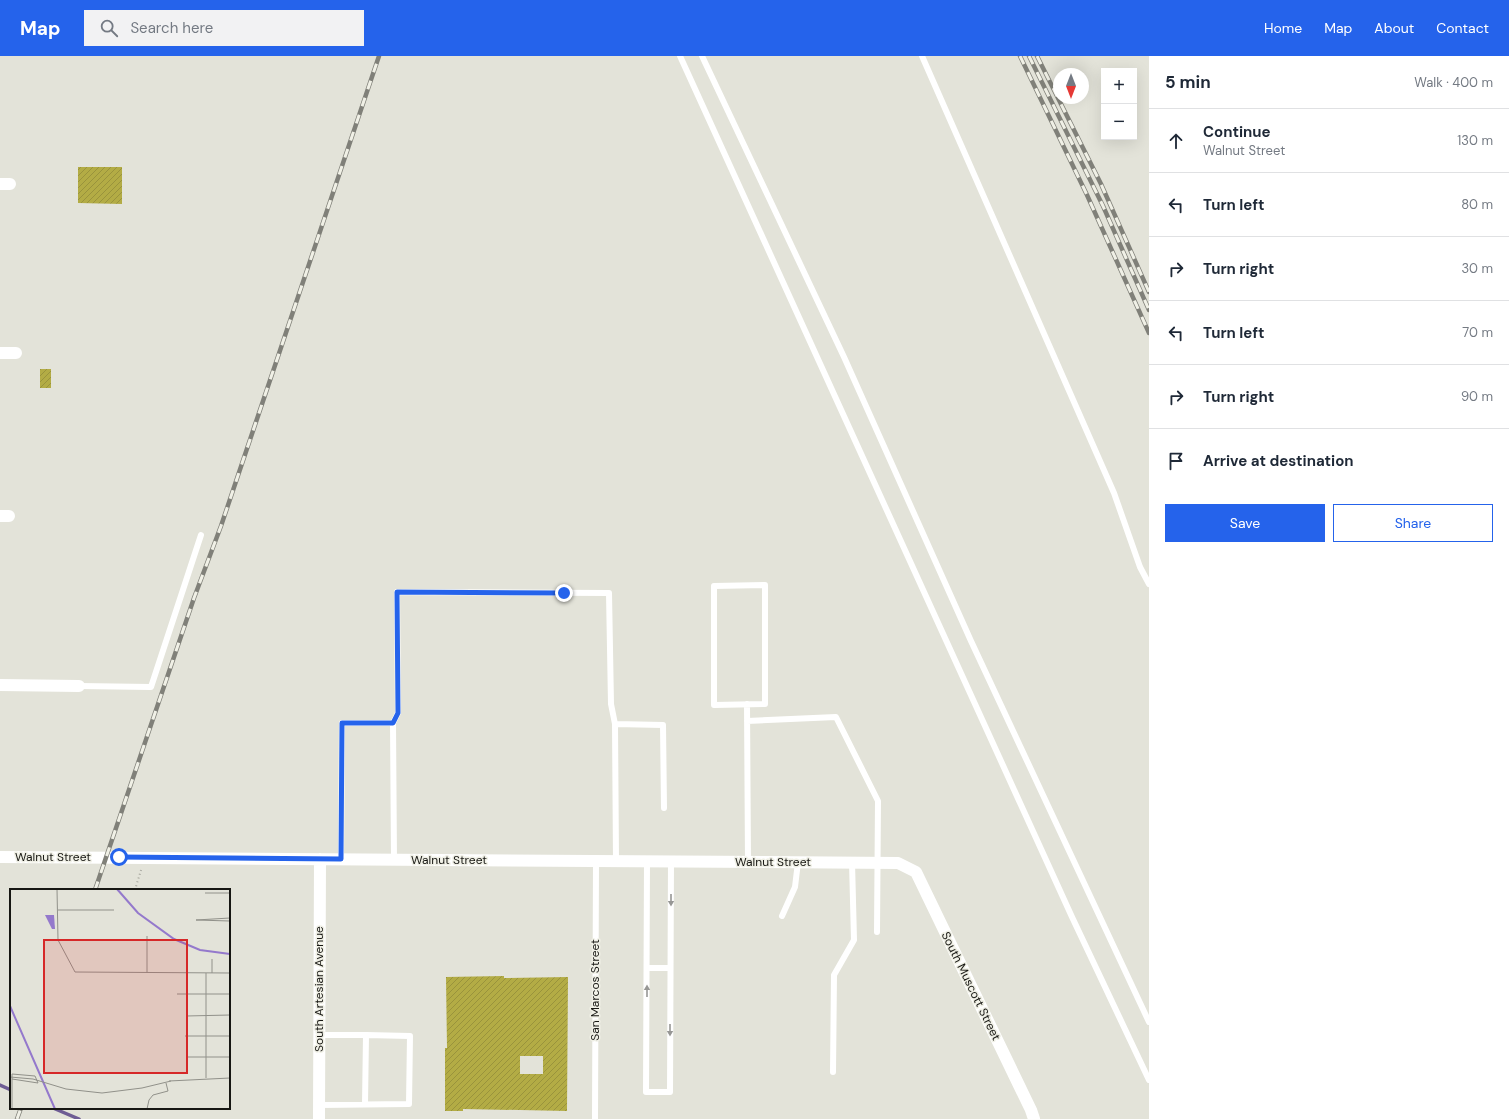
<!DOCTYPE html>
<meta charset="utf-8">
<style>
body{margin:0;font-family:"DM Sans",sans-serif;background:#f2f2f3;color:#1f2937}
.controls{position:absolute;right:12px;top:12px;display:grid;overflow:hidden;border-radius:0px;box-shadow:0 4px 16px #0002}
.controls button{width:36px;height:36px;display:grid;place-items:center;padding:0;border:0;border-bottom:1px solid #e0e1e3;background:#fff;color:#1f2937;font:20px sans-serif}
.compass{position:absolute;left:1053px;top:12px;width:36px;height:36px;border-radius:50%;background:#fff;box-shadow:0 4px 16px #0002;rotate:180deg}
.stop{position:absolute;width:12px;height:12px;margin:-9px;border:3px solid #2563eb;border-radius:50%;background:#fff}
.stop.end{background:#2563eb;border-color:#fff;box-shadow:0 1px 4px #0008}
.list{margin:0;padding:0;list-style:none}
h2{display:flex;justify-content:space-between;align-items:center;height:52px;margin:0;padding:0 16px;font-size:17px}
h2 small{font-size:13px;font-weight:400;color:#747a83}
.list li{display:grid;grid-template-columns:26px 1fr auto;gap:12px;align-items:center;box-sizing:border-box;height:64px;padding:0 16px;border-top:1px solid #e0e1e3}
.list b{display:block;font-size:15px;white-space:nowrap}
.list p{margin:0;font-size:13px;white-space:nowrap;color:#747a83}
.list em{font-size:13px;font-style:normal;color:#747a83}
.actions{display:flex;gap:8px;padding:12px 16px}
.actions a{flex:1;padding:9px 0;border:1px solid #2563eb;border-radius:0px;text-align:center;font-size:14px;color:#2563eb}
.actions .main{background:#2563eb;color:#fff}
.icon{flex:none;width:22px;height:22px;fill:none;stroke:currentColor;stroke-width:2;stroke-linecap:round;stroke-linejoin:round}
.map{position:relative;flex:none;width:1149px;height:1063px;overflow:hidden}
header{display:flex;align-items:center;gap:24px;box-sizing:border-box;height:56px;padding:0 20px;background:#2563eb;color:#fff}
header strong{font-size:19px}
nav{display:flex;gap:22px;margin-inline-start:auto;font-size:14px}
.search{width:280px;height:36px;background:#f2f2f3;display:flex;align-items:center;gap:10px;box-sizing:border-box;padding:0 14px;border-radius:0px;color:#747a83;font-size:15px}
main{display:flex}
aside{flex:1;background:#fff}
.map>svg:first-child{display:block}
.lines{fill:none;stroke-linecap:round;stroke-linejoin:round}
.stream{stroke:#6e5c94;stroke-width:3.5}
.building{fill:url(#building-hatch);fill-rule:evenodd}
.path{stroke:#a5a59d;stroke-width:2;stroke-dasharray:1 3;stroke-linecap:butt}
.service{stroke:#fff;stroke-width:6}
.minor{stroke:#fff;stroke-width:12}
.rail-casing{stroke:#808079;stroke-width:4.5}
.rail{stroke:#f0f0e6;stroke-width:3;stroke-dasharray:9;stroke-linecap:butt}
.oneway{fill:#979795}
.route{stroke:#2563eb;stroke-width:5}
.labels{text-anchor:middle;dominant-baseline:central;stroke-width:3;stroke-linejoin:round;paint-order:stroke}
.street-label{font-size:12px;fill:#171713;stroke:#f0f0e6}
.inset-river{fill:none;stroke:#9479cc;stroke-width:2}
.inset-road{fill:none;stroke:#91918a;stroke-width:1}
.view{fill:#d62828;fill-opacity:0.15;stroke:#d62828;stroke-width:2}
.inset-edge{fill:none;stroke:#171713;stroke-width:2}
</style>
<header>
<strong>Map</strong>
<div class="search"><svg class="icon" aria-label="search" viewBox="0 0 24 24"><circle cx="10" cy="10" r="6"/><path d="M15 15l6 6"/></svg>Search here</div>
<nav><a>Home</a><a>Map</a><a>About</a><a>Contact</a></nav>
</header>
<main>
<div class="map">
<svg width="1149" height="1063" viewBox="0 0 1149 1063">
<defs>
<pattern id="building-hatch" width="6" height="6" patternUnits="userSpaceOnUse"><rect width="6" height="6" fill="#b3ac45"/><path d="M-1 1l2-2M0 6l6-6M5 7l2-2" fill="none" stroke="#99933c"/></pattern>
</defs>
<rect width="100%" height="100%" fill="#e3e3d9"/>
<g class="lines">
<path class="stream" d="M0,1029L11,1034
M53,1052L79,1063"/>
</g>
<path class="building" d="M78,111H122V148L78,147Z
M40,313H51V332H40Z
M504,920V922L568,921L567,1055L463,1053V1055H445V992H447L446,921ZM520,1000H543V1018H520Z"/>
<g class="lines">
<path class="path" d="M135,834L141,814"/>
<path class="service" d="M680,0L1072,861L1149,1024
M702,0L844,301L971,585L1149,966
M922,0L1114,437L1140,511L1149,528
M765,529V648L714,649V530Z
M79,630L151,631L201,479
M747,648L748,806
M747,665L836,661L878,745L877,876
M393,667L398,657L397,536L609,537L611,648L615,668
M341,803L342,667H393L394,804
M616,805L615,668L663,669L664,752
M647,805L646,1036H670L671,805
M782,860L795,831L798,806
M647,912H670
M319,979H366
M833,1016L834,919L854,884L852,806
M319,1049L409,1048L410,980L366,979L365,1048
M595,1063L596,805"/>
<path class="minor" d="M0,128H10
M0,297H16
M0,460H9
M0,629L79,630
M0,801L898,807L916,816L1031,1054L1034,1063
M319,1063L320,803"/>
<defs>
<path id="rail" d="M1020,0L1087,139L1149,277
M1029,0L1103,150L1149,254
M1037,0L1101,128L1149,236
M95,834L194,542L221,470L379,0
M17,1063L21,1052"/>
</defs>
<use href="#rail" class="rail-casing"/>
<use href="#rail" class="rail"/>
</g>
<defs><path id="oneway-solid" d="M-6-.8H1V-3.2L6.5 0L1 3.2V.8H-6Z"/></defs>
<g class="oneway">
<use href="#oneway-solid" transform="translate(671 844) rotate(90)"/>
<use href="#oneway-solid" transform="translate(647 935) rotate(-90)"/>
<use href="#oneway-solid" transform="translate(670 974) rotate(90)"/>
</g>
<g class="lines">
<path class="route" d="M119,801L341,803L342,667H393L398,657L397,536L564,537"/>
</g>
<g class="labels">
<g class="street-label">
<text x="53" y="801">Walnut Street</text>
<text x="449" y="804">Walnut Street</text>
<text x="773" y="806">Walnut Street</text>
<text transform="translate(971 930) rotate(64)">South Muscott Street</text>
<text transform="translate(319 933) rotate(-90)">South Artesian Avenue</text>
<text transform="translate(595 934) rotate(-90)">San Marcos Street</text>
</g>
</g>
<g transform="translate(10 833)">
<rect width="220" height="220" fill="#e3e3d9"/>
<path d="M35,26H44L45,40H42Z" fill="#9479cc"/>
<path class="inset-river" d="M107,0L128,24L164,50L190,61L220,65M0,117L45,220"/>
<path class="inset-road" d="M47,0L48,51L65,83L220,84M195,4H220M48,21H104M220,29L186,31L220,32M137,84V47M196,84V189M202,84V70M167,105H220M176,127L220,126M175,147H220M176,168H220M0,188L23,190L56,200L92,204L132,199L161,192M159,192L220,189M2,220V185L25,187L28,194L2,190M137,220L139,211L143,206L158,202L156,194"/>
<path class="view" d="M34,51H177V184H34Z"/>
<rect width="220" height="220" class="inset-edge"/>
</g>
</svg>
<div class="controls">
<button>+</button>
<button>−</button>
</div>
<svg class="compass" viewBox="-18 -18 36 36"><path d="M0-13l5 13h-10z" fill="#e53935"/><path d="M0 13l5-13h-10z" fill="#747a83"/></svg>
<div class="stop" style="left:119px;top:801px"></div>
<div class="stop end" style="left:564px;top:537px"></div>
</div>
<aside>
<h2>5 min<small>Walk · 400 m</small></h2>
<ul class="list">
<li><svg class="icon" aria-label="ahead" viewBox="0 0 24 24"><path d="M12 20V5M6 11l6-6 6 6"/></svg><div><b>Continue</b><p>Walnut Street</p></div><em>130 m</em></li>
<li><svg class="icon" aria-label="left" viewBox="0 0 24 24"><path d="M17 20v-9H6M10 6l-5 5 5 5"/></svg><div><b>Turn left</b></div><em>80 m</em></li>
<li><svg class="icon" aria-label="right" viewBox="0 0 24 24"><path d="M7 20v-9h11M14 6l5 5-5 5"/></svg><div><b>Turn right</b></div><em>30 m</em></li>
<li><svg class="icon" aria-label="left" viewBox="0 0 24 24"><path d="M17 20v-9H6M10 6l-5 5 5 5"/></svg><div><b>Turn left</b></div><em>70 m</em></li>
<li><svg class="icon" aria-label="right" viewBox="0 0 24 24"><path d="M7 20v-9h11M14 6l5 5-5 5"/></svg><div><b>Turn right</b></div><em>90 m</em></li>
<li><svg class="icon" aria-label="arrive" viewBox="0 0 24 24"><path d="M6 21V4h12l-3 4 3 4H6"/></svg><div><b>Arrive at destination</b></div></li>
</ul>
<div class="actions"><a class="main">Save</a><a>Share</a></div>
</aside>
</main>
